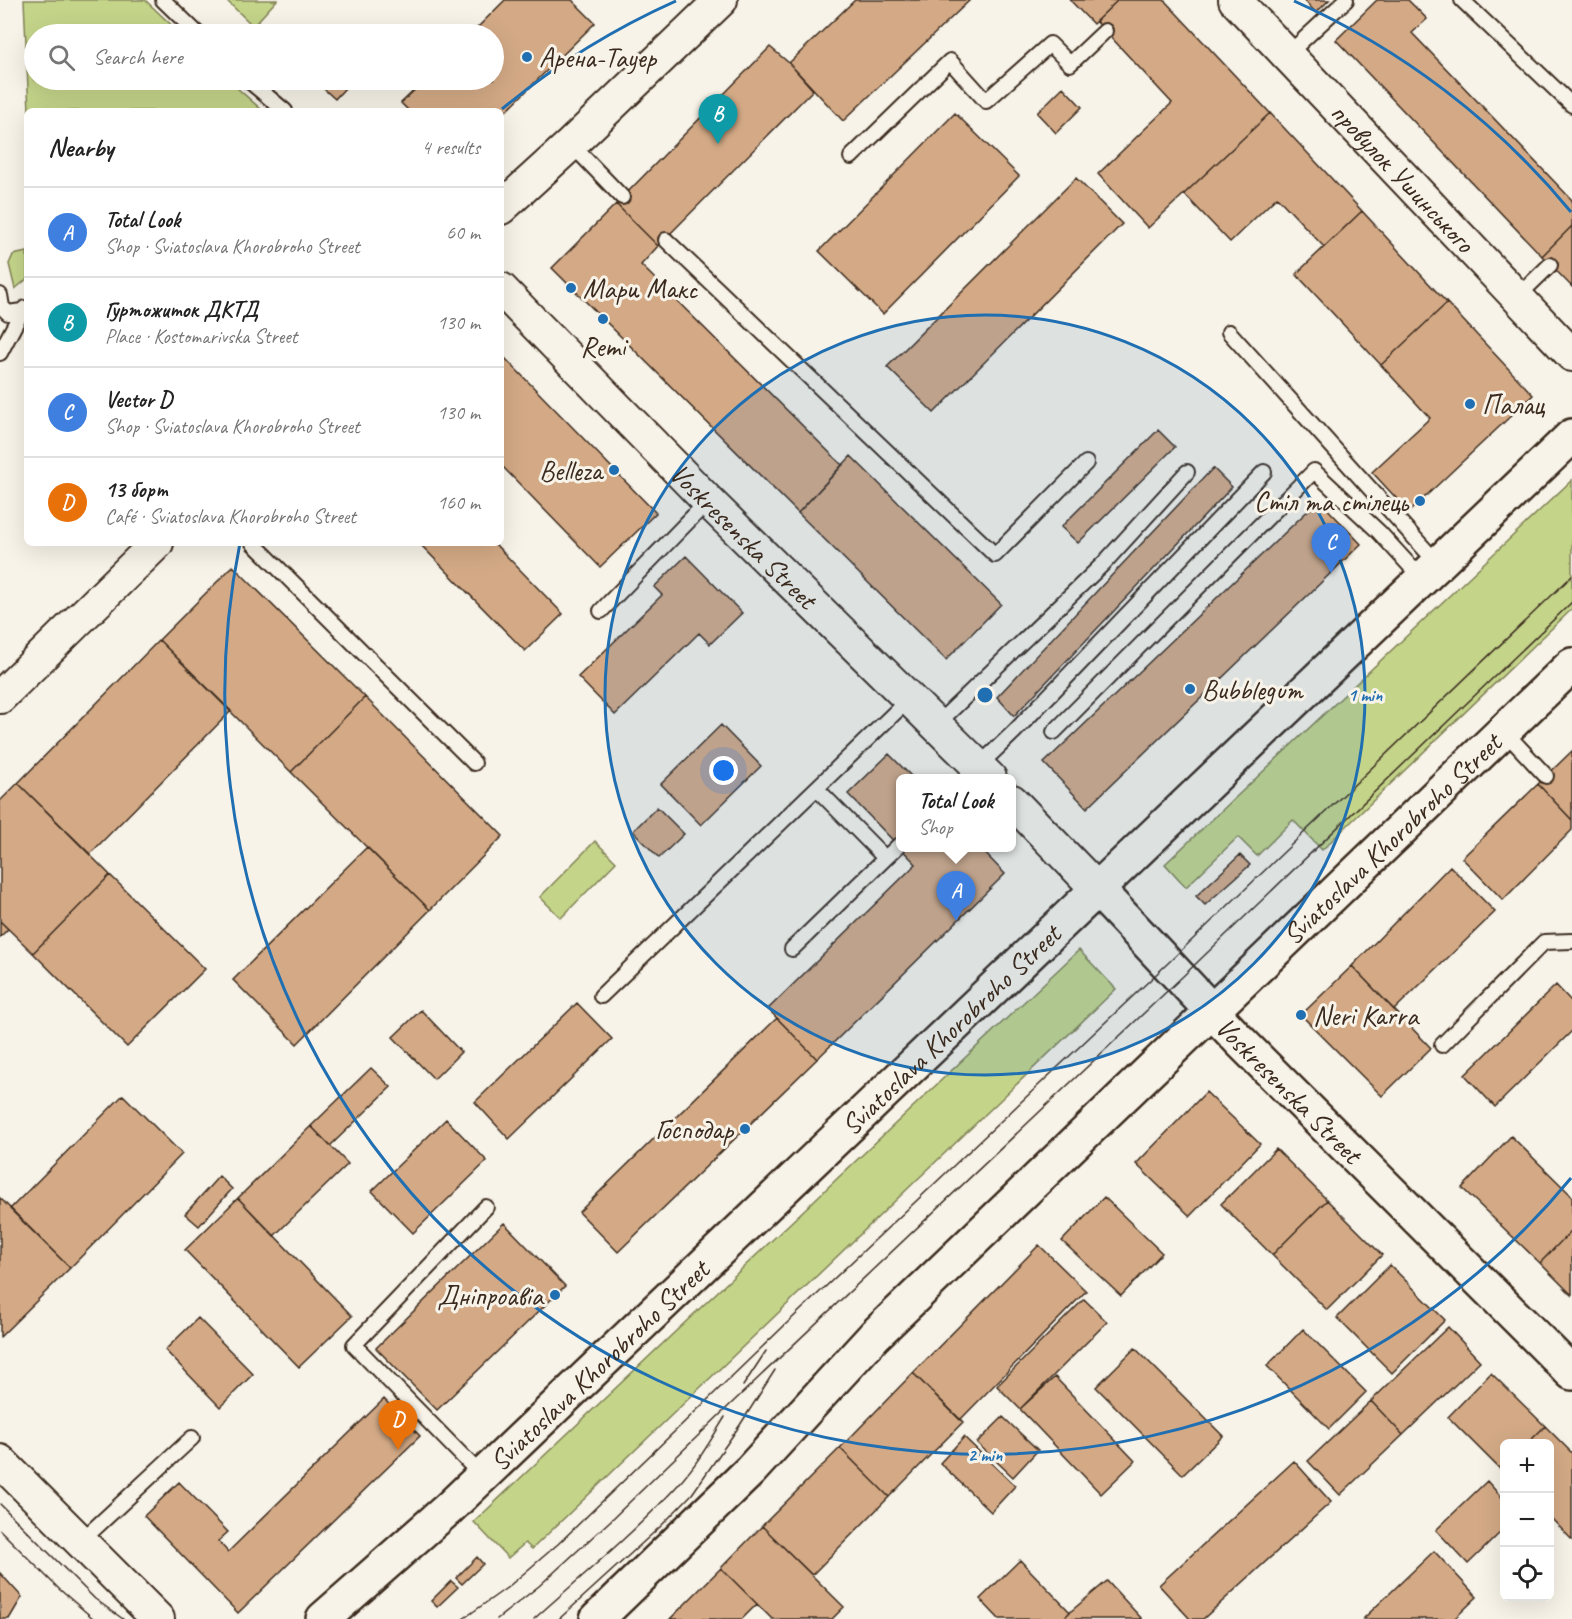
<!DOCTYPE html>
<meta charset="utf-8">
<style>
body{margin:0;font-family:Caveat,sans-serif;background:#f2f2f2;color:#222}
.controls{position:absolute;right:18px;bottom:18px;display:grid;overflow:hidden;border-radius:9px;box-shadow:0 6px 24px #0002}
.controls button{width:54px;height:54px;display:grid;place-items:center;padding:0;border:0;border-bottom:2px solid #e0e0e0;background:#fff;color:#222;font:30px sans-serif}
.you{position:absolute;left:724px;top:771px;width:21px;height:21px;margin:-15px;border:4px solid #fff;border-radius:50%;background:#1a73e8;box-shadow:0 0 0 9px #1a73e833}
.badge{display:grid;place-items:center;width:39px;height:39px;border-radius:50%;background:#2563eb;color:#fff;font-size:20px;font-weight:700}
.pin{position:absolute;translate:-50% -50px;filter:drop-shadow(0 2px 3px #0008)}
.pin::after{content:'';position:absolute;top:32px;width:21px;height:18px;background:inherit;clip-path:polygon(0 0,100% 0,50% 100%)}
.popup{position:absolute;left:896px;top:774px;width:120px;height:78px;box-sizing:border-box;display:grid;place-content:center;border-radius:9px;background:#fff;filter:drop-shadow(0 2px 4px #0005);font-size:20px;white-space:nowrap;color:#767676}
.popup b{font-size:22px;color:#222}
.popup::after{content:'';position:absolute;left:50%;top:100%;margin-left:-12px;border:12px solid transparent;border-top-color:#fff}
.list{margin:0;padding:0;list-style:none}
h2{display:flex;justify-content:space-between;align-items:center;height:78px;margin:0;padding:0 24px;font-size:26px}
h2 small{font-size:20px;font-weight:400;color:#767676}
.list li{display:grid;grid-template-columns:39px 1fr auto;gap:18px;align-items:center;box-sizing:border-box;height:90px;padding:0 24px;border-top:2px solid #e0e0e0}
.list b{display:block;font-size:22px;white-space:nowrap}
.list p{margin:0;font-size:20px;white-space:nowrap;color:#767676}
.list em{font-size:20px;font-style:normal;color:#767676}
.icon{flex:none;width:33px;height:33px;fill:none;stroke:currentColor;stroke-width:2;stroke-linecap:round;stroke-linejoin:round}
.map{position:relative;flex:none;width:1572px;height:1619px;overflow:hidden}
.search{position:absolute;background:#fff;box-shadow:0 6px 24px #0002;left:24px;top:24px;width:480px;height:66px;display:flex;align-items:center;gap:15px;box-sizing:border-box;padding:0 21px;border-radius:33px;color:#767676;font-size:22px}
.panel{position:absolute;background:#fff;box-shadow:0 6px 24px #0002;left:24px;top:108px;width:480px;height:438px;border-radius:9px}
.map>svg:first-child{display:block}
.green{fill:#c4d58a;stroke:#808054;stroke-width:1.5}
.building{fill:#d4aa86;stroke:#3b2a1e;stroke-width:1.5}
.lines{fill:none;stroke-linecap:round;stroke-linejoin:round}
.service-casing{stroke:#3b2a1e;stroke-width:18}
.tertiary-casing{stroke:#3b2a1e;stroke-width:36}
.secondary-casing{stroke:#3b2a1e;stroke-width:38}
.primary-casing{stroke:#3b2a1e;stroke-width:38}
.service{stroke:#f7f3e8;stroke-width:14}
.tertiary{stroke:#f7f3e8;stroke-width:32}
.secondary{stroke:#f7f3e8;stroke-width:33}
.primary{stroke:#f7f3e8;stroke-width:33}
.tram{stroke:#3b2a1e;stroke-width:1.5}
.ring{fill:none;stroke:#1f6fb2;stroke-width:3}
.poi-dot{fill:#1f6fb2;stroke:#f7f3e8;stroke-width:2}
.labels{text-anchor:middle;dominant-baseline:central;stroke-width:6;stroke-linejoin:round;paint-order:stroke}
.poi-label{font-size:28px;fill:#3b2a1e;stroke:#f7f3e8;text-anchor:start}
.street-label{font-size:28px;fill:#3b2a1e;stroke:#f7f3e8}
.centre{fill:#1f6fb2;stroke:#f7f3e8;stroke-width:3}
.ring-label{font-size:18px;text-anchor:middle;font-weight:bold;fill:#1f6fb2;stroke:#f7f3e8;stroke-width:6;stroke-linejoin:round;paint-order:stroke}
</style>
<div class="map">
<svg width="1572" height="1619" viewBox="0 0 1572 1619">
<rect width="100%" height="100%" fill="#f7f3e8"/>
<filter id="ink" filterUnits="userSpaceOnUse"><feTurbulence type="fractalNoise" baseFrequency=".0167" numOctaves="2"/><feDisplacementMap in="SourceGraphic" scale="12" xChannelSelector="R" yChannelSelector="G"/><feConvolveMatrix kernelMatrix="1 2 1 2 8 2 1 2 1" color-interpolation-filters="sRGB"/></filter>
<g filter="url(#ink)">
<path class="green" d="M24,0H145L181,34H34V80H228L263,111H29Z
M226,0H277L246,34L243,31L250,23Z
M27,252V279L15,289L9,264L13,255Z
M1572,480V609L1322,850L1293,820L1257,856L1238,837L1186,887L1165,864Z
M595,841L616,862L561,918L540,897Z
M1079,950L1116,989L532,1549L525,1543L508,1558L474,1522Z"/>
<path class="building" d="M505,0H572L595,23L501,116V111H409L401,103L425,80H494V34H471Z
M855,0H970L843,121L789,63Z
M1070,0H1118L1093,24Z
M1118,0H1164L1270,113L1148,228L1098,174L1172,103L1096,21Z
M1304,0H1329L1316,13Z
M1377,0H1408L1427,19L1412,33L1572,200V226L1542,256L1336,40Z
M770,47L789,63L813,90L658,246L616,204Z
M314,80H338L346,87L335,99Z
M1063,87L1082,107L1056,133L1037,113Z
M955,113L1019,176L883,314L819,251Z
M1270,113L1362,211L1324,247L1277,197L1230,242L1184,194Z
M1076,178L1122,224L934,413L887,367Z
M616,204L658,246L641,265L842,465L798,513L552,268Z
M1362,211L1447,303L1381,365L1296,274Z
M1572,226V287L1542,256Z
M1447,303L1533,395L1409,512L1372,472L1430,418L1381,365Z
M501,354L656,513L600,567L501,465Z
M1158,430L1175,447L1078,543L1061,527Z
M851,456L1001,604L946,660L798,513Z
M1213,468L1232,487L1014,716L997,697Z
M1319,500L1361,544L1087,808L1044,763Z
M419,543H494L563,614L525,651Z
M686,556L742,613L710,644L699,633L615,715L578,677L662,595L654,587Z
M233,566L365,697L291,772L159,640Z
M159,640L231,711L90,854L18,783Z
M365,697L503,836L430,910L291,772Z
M721,725L761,766L701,825L661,784Z
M1572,751V820L1538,784Z
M889,754L913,778H900V848H980L1005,874L817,1059L768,1009L916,864L848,794Z
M18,783L110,875L33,953L0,921V801Z
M1538,784L1572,820V830L1503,900L1462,858Z
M657,807L684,834L659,858L633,831Z
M367,847L430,910L297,1044L233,980Z
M1240,855L1250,865L1205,905L1196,896Z
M1450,866L1495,912L1394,1010L1352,966Z
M110,875L205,969L127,1047L33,953Z
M0,921L8,929L0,937Z
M1352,966L1431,1048L1382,1096L1301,1015Z
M1556,985L1572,1002V1031L1495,1107L1465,1075Z
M577,1003L612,1039L509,1139L475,1102Z
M421,1010L461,1052L434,1079L393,1037Z
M777,1018L817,1059L618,1252L579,1212Z
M371,1068L391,1087L330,1146L311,1126Z
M1206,1092L1260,1144L1190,1216L1136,1164Z
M123,1095L182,1154L70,1268L10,1209Z
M446,1119L487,1161L413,1233L372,1191Z
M311,1126L348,1164L274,1236L238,1198Z
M1511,1136L1572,1196V1230L1540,1263L1462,1188Z
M1276,1149L1327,1200L1272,1255L1221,1204Z
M219,1176L232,1189L199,1226L185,1214Z
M1104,1197L1162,1253L1121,1296L1062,1241Z
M0,1198L70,1268L0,1337Z
M238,1198L352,1316L299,1367L185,1250Z
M1327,1200L1382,1255L1327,1310L1272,1255Z
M504,1223L565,1286L437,1410L376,1348Z
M1572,1230V1295L1540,1263Z
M1039,1245L1086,1291L960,1420L913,1373Z
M1390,1265L1445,1320L1392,1373L1337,1318Z
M1084,1299L1107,1322L1020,1409L997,1386Z
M198,1318L253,1374L220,1407L165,1350Z
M1448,1327L1480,1361L1403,1435L1371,1401Z
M1303,1329L1366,1392L1329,1429L1267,1366Z
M1135,1348L1223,1436L1183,1475L1096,1387Z
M913,1373L963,1422L889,1497L840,1448Z
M1491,1373L1545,1426L1527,1444H1504V1466L1501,1470L1448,1417Z
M1055,1377L1135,1461L1101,1494L1020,1409Z
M384,1399L420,1436L238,1613L144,1516L179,1482L228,1532L218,1541L228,1552Z
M1371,1401L1403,1435L1340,1495L1308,1461Z
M1003,1417L1038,1450L1013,1477L977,1443Z
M1545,1426L1572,1453V1540L1550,1517V1444H1527Z
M964,1437L1015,1486L991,1512L940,1463Z
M840,1448L889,1497L812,1575L762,1526Z
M1294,1461L1331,1502L1203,1619H1190L1159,1585Z
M1487,1481L1504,1500V1529L1468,1564L1436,1530Z
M762,1526L844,1607L832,1619H772L721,1568Z
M1434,1551L1477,1597L1454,1619H1363Z
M477,1557L483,1564L462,1584L456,1578Z
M1020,1560L1070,1612L1063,1619H999L980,1599Z
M721,1568L757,1604L742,1619H670Z
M0,1573L22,1597L9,1619H0Z
M451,1581L458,1587L437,1607L431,1601Z
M1107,1581L1142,1619H1063L1070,1612Z"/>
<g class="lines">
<defs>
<path id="service" d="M163,0L198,34
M1462,0L1572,105
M1287,55L1346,0
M248,80L285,111
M571,144L622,197
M851,157L950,61L986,101L1050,44L1070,64L1105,31
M666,240L995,555L1086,463
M0,295L2,307L8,313L22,311L25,308
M1516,298L1550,265
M1229,332L1438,564
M0,353L22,311
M253,543L474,763
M601,611L708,501
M936,725L1104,563L1187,472
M1503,730L1546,776
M1054,732L1314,471L1379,532L1422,579
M966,778L1014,732L1264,472
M817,789L885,858
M792,949L898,846
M601,996L910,698
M1442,1045L1544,942L1572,941
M482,1476L354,1345L486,1207
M80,1542L192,1438"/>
<g id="tertiary">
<path id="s1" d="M1235,0L1572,355"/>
<path d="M501,208L571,144L721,0"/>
<path id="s2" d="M501,289L708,501L990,778"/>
<path d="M0,697L157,543"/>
<path d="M1012,801L1097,889"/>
<path d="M0,1461L158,1619"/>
</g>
<g id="secondary">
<path id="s3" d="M1097,889L1239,1040L1572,1373"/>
</g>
<g id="primary">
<path id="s4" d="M323,1619L449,1508L1572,436"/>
<path id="s5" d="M597,1619L750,1471L875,1335L1572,665"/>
</g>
</defs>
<use href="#service" class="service-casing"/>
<use href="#tertiary" class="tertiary-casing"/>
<use href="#secondary" class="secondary-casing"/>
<use href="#primary" class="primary-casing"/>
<use href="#service" class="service"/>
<use href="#tertiary" class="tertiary"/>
<use href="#secondary" class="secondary"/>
<use href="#primary" class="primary"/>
<path class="tram" d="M743,1386L766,1351
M0,1504L95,1599L123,1619
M0,1530L59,1589L94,1619
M463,1619L508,1587L558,1544L786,1324L1167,964L1572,576
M497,1619L539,1586L610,1521L734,1401L1181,978L1572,602
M534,1619C583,1575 634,1533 678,1485C697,1464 711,1440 725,1417
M559,1619L661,1526L692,1494L740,1425L775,1370"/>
</g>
</g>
<circle cx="985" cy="695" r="380" fill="#1f6fb2" fill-opacity=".12"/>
<g class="ring">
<circle cx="985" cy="695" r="380"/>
<path d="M1571 1178A760 760 0 0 1 240 543M502 109A760 760 0 0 1 676 1M1294 1A760 760 0 0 1 1571 212"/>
</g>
<g class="poi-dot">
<circle cx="527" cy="57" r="6"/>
<circle cx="571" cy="288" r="6"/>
<circle cx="603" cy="319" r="6"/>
<circle cx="1470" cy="404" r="6"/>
<circle cx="614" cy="470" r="6"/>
<circle cx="1420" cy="501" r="6"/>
<circle cx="1190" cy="689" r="6"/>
<circle cx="1301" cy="1015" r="6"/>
<circle cx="745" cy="1129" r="6"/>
<circle cx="555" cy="1295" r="6"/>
</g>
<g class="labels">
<g class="poi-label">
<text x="539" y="57">Арена-Тауер</text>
<text x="583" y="288">Мари Макс</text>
<text x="603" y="346" text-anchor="middle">Remi</text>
<text x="1482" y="404">Палац</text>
<text x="602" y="470" text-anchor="end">Belleza</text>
<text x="1408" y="501" text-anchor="end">Стіл та стілець</text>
<text x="1202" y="689">Bubblegum</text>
<text x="1313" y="1015">Neri Karra</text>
<text x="733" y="1129" text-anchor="end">Господар</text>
<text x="543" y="1295" text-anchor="end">Дніпроавіа</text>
</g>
<g class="street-label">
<text stroke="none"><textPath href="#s1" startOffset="244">провулок Ушинського</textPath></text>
<text stroke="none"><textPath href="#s2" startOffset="346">Voskresenska Street</textPath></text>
<text stroke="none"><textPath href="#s5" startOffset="1114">Sviatoslava Khorobroho Street</textPath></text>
<text stroke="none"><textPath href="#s4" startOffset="861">Sviatoslava Khorobroho Street</textPath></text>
<text stroke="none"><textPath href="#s3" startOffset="278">Voskresenska Street</textPath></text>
<text stroke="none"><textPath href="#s4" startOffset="375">Sviatoslava Khorobroho Street</textPath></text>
</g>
</g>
<circle cx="985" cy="695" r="9" class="centre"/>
<g class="ring-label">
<text x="1365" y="701">1 min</text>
<text x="985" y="1461">2 min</text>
</g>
</svg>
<div class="controls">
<button>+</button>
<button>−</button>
<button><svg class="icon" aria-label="locate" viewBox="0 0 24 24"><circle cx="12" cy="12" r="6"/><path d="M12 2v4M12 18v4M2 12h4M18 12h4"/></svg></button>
</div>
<div class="you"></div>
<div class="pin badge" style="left:956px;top:921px;background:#3f7fe0">A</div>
<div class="popup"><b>Total Look</b>Shop</div>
<div class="pin badge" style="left:718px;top:144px;background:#0f9aa8">B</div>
<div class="pin badge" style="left:1331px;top:573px;background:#3f7fe0">C</div>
<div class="pin badge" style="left:398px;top:1450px;background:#e8710a">D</div>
<div class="search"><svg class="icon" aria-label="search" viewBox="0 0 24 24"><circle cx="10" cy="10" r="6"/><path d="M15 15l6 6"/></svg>Search here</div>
<section class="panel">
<h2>Nearby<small>4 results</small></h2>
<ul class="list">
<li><span class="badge" style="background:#3f7fe0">A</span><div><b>Total Look</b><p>Shop · Sviatoslava Khorobroho Street</p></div><em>60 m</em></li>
<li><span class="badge" style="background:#0f9aa8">B</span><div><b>Гуртожиток ДКТД</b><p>Place · Kostomarivska Street</p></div><em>130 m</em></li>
<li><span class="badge" style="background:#3f7fe0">C</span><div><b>Vector D</b><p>Shop · Sviatoslava Khorobroho Street</p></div><em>130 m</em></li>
<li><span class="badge" style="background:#e8710a">D</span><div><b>13 борт</b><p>Café · Sviatoslava Khorobroho Street</p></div><em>160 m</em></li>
</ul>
</section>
</div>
